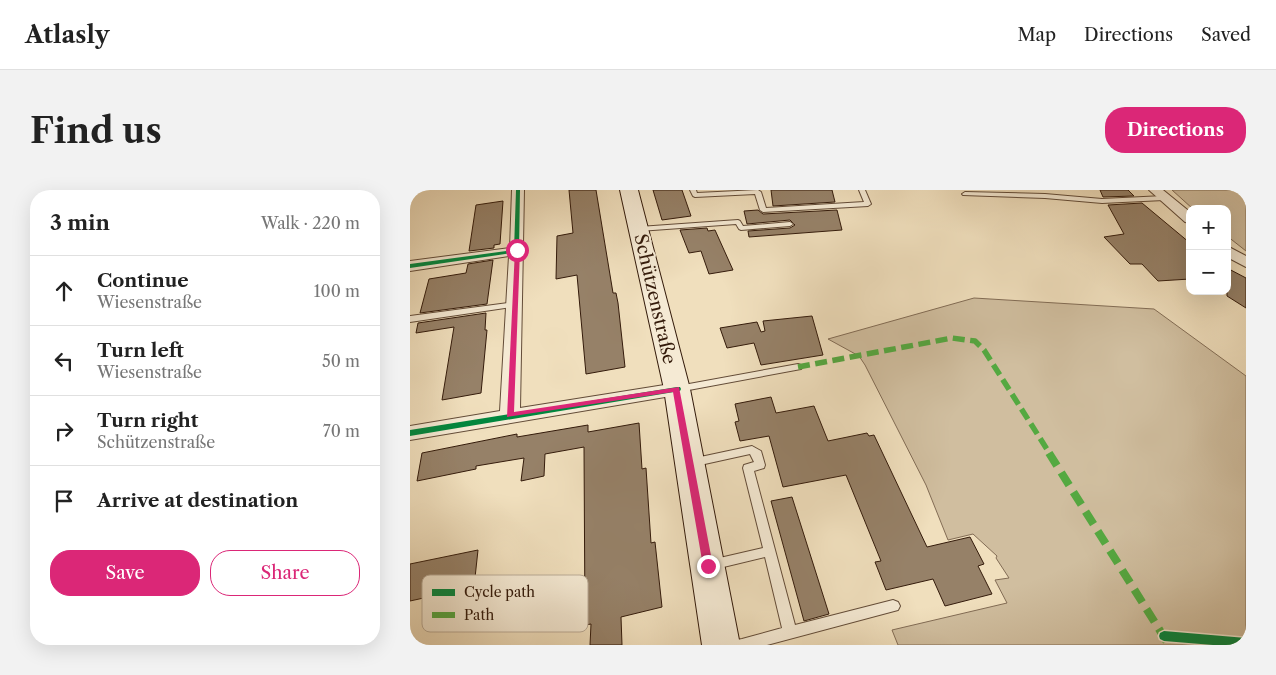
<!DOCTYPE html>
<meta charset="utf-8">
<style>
body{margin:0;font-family:"Libre Caslon Text",serif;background:#f2f2f2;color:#222}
.controls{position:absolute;right:15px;top:15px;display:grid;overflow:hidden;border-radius:10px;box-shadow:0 5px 20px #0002}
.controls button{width:45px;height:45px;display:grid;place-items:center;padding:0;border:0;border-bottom:1px solid #e0e0e0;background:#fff;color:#222;font:25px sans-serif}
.stop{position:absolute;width:15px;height:15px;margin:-11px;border:4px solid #db2777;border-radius:50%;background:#fff}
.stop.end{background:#db2777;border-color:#fff;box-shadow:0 1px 5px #0008}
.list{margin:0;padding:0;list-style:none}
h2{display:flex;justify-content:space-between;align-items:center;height:65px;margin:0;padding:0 20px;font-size:21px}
h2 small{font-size:16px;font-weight:400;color:#767676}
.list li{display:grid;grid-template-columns:32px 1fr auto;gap:15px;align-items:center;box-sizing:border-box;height:70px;padding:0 20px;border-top:1px solid #e0e0e0}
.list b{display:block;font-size:19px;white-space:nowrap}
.list p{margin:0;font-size:16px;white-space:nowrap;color:#767676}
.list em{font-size:16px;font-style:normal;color:#767676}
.actions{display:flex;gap:10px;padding:15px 20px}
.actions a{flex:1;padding:11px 0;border:1px solid #db2777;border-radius:20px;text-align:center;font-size:18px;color:#db2777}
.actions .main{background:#db2777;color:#fff}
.icon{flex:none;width:28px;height:28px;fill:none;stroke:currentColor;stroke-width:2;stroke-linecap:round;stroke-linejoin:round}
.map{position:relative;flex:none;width:836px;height:455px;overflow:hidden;border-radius:20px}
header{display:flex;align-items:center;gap:30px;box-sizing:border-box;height:70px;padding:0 25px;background:#fff;border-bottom:1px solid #e0e0e0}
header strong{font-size:24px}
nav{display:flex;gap:28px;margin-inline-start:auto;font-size:18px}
.intro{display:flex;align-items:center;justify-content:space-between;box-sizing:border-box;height:120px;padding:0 30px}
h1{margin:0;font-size:35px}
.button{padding:12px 22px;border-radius:20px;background:#db2777;color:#fff;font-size:18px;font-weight:700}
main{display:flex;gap:30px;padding:0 30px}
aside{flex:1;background:#fff;border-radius:20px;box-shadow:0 5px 20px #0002}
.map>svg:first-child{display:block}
.green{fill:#d0be9f;stroke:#826c55}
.building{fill:#968168;stroke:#341b0b}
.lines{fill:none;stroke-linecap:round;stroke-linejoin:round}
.service-casing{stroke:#634c38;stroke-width:2}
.minor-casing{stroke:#634c38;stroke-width:2}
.secondary-casing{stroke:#341b0b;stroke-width:2}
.service{fill:#f5ead4;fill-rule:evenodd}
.minor{fill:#f5ead4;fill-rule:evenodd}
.secondary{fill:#f5ead4;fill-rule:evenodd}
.quiet-far2{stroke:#54a941;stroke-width:4.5;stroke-dasharray:9 4.5;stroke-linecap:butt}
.quiet-far1{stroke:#54a941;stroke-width:5.5;stroke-dasharray:12 5.5;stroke-linecap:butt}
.quiet{stroke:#54a941;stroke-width:8;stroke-dasharray:15 8;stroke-linecap:butt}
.cycleway-casing{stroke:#f5ead4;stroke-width:3}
.cycleway{fill:#00873e;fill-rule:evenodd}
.route{fill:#db2777}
.labels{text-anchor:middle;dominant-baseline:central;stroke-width:4;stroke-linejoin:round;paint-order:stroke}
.street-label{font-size:18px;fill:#341b0b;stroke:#f5ead4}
.key{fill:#f5ead4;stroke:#bbac98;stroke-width:1}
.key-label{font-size:14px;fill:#341b0b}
</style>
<header>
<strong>Atlasly</strong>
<nav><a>Map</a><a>Directions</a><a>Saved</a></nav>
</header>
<div class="intro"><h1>Find us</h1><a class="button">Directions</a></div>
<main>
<aside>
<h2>3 min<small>Walk · 220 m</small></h2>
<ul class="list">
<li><svg class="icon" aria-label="ahead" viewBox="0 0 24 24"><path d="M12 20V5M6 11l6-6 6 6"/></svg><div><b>Continue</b><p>Wiesenstraße</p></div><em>100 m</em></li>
<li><svg class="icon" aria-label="left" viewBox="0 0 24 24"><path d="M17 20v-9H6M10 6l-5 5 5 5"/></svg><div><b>Turn left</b><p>Wiesenstraße</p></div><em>50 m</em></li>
<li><svg class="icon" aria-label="right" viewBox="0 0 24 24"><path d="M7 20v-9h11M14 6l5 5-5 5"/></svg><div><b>Turn right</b><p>Schützenstraße</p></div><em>70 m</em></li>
<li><svg class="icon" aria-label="arrive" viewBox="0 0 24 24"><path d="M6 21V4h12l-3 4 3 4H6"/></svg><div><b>Arrive at destination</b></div></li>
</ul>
<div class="actions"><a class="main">Save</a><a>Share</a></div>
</aside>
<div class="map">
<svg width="836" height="455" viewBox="0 0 836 455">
<rect width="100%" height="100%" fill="#f0dfbd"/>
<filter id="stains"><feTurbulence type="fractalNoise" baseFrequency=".004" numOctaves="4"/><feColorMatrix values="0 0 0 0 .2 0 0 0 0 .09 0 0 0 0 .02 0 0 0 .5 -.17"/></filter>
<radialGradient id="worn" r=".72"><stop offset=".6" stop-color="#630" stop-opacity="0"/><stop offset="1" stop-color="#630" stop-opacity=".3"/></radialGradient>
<path class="green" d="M762,0H836V61L817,46V19H783Z
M564,108L744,119L836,186V455H488L482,440L597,413L585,390L599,388L586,368L587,366L563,344L538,350L516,295L455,175L449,166L418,149Z"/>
<path class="building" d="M159,0H186L203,103H206L208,113L215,177L176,184L167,85L146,89L147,46L163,43Z
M243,0H272L281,26L252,30Z
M361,0H422L425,12L363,16Z
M690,0H718L724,6L693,7Z
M93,11L90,54L84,55V58L59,61L66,15Z
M732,13L780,53V89L748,91L732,74H720L694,47L714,44L698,15Z
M348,20L353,24L427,20L432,40L339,47L338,41L380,38L385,35L380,30L337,34L334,21Z
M297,38L298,41L305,40L323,80L299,84L291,61L279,63L270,40Z
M83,70L77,114L10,123L19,89L56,83L58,74Z
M817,78L836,88V118L817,106Z
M76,123L75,140H77L71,203L32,210L44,137L6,143L8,133Z
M402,126L413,165L351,175L344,153L317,158L310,138L347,132L351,142L355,141L353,131Z
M361,207L366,223L404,216L418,251L457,243L459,246L464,245L517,357L560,347L574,374L568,376L582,404L535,416L523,389L476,400L465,372L471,371L436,285L373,297L359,246L330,251L325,232L329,231L325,214Z
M229,233L232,279L236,278L241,353L245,352L252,417L211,427L212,455H180L181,434L175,435L174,257L135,264L134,286L111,291L114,268L66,276V279L7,291L12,263L107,244V247L178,235V242Z
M382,307L419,424L394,431L361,311Z
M68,360L64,397L0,411V374Z"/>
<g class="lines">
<defs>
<path id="service" d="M280,0H286L287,3L348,0L351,2L356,18L454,12L449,0H455L461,14L458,16L353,22L350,20L345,4L285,7L283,6Z
M555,2L635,4L692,9L754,6L757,8L754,10L692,13L635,8L553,5L552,4Z
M328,30L330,31L333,36L380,32L383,34L380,36L331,40L329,39L326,34L229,41L226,39L229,37Z
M105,112L109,114L108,116L0,132V126Z
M388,174L391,175L393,177L391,179L268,202L263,199L268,196Z
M342,256L351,261L355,275L354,278L344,281L385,435L483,410L488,412L490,416L488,420L357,455H325L327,450L332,449L372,438L355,367L301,380L297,379L295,375L297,371L301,370L353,358L333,278L334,275L344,272L340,264L281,277L277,276L276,273L277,270L281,269Z"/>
<path id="minor" d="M102,0H114L110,218L267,193L274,195L277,199L274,203L267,205L0,250V236L90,221L99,66L0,81V71L100,58Z
M739,0H753L780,22V33L775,32Z
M817,56L836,66V77L817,67Z"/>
<path id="secondary" d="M210,0H228L280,199L330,455H292L254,199Z"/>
</defs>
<use href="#service" class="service-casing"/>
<use href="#minor" class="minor-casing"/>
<use href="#secondary" class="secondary-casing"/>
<use href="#service" class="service"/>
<use href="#minor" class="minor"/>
<use href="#secondary" class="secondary"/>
<path class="quiet-far2" d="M0,0H2"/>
<path class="quiet-far1" d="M388,177L542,148L565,151L574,160L640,264"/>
<path class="quiet" d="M639,263L759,455"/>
<defs>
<path id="cycleway" d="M106,0H110L109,62L0,78V74L104,60Z
M267,197H270L271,199L270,201L0,246V240Z
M754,441L836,448V455H803L754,451L750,449L749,446L750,443Z"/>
</defs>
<use href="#cycleway" class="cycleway-casing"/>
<use href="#cycleway" class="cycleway"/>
</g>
<path class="route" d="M105,59L110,60L104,222L269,197L303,376L301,379H294L293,376L263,202L97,227Z"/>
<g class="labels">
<g class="street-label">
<text transform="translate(245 109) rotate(77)">Schützenstraße</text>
</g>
</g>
<rect x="12" y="385" width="166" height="57" rx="8" class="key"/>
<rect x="22" y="399" width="23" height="7" fill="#00873e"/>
<rect x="22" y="422" width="23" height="6" fill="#54a941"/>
<g class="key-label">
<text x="54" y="407">Cycle path</text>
<text x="54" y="430">Path</text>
</g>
<rect width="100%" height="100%" filter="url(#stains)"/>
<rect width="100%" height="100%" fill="url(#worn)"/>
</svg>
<div class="controls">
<button>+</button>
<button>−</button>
</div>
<div class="stop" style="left:107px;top:60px"></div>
<div class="stop end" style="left:298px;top:376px"></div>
</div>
</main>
